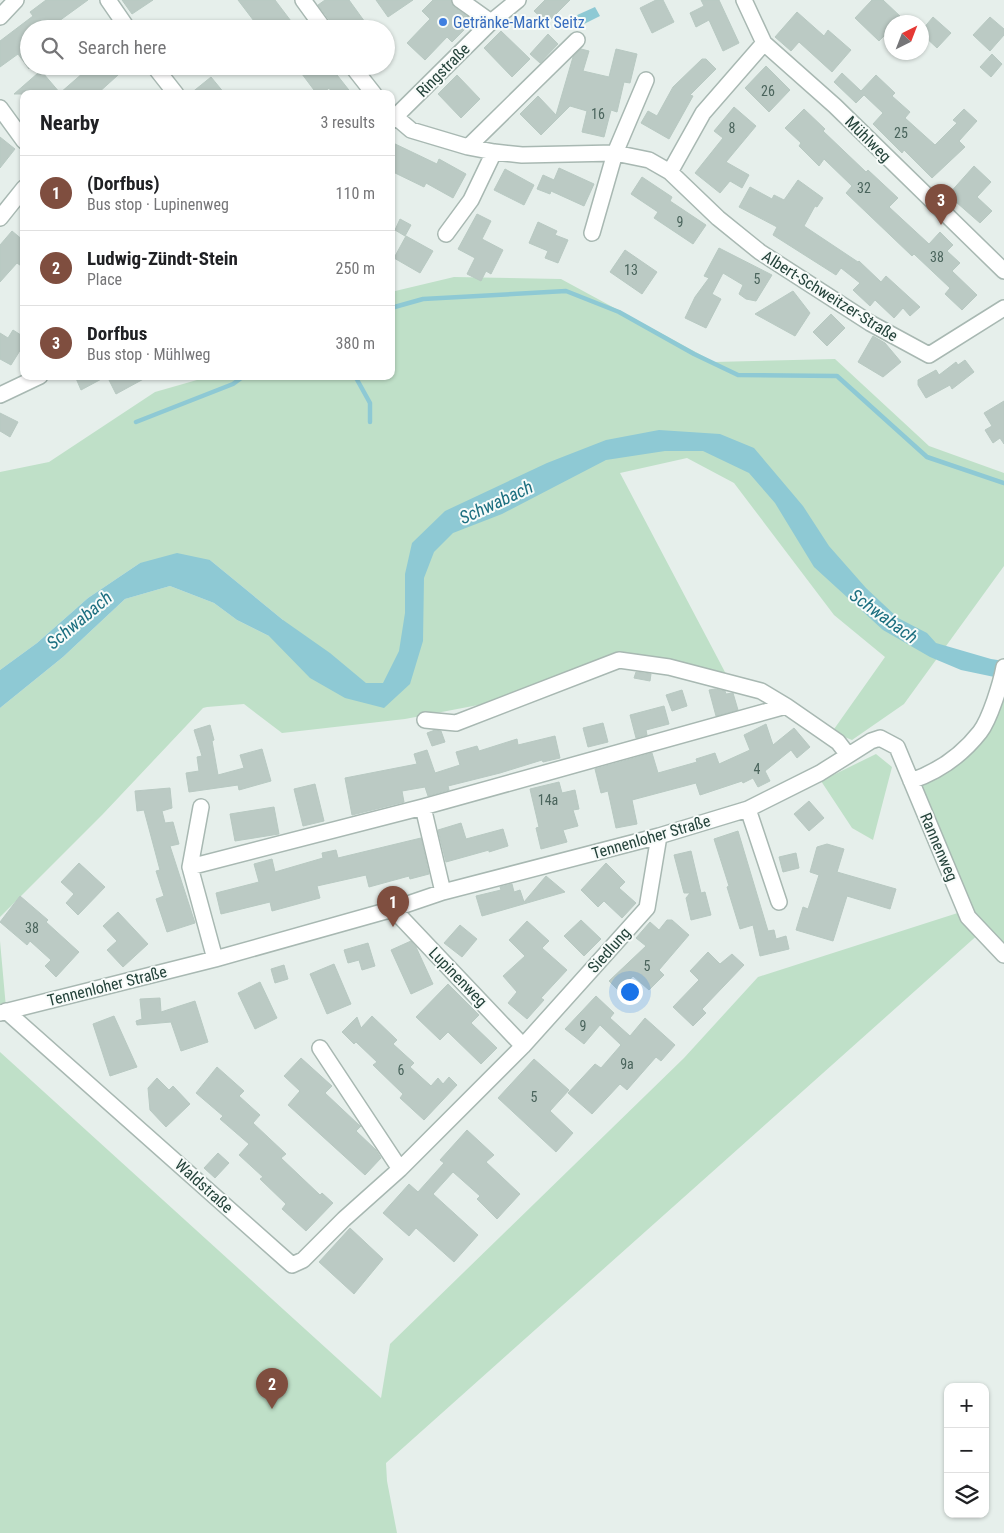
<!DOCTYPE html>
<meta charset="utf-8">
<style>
body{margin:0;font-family:"Roboto Condensed",sans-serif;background:#f2f2f2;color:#202124}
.controls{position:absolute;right:15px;bottom:15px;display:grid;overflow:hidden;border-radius:10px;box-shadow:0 1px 4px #0004}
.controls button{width:45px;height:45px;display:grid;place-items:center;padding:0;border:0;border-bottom:1px solid #e0e0e0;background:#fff;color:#202124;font:25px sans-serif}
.compass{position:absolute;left:884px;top:15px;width:45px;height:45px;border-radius:50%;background:#fff;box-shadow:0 1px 4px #0004;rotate:42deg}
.you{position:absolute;left:629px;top:991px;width:18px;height:18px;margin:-12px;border:4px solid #fff;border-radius:50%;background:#1a73e8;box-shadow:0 0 0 8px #1a73e833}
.badge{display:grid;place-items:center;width:32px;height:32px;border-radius:50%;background:#7f4e3f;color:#fff;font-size:16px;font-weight:700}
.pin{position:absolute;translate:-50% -41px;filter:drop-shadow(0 1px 2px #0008)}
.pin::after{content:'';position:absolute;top:26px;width:18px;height:15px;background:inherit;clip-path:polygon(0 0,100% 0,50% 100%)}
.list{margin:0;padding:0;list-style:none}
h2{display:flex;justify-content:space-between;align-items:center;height:65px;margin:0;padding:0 20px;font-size:21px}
h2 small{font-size:16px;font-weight:400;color:#757577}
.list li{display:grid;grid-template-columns:32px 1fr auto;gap:15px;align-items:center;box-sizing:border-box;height:75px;padding:0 20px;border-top:1px solid #e0e0e0}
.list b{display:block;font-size:19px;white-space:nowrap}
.list p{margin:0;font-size:16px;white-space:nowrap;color:#757577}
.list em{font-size:16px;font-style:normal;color:#757577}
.icon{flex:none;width:28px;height:28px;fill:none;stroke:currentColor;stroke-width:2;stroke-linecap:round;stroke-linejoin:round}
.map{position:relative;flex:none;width:1004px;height:1533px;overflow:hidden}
.search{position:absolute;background:#fff;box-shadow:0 1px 4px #0004;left:20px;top:20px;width:375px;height:55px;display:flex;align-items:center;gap:12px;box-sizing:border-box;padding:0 18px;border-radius:28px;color:#757577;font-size:19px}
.panel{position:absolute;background:#fff;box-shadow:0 1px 4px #0004;left:20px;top:90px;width:375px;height:290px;border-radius:10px}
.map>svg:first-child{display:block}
.green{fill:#bfe0c8}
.water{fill:#8ec9d4}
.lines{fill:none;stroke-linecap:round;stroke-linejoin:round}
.stream{stroke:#8ec9d4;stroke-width:4.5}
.building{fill:#bbcac4;stroke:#b8c9c2}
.minor-casing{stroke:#a8b8b2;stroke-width:18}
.minor{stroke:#fff;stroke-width:15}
.shop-dot{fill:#3f7fe0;stroke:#f7fbf9;stroke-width:2}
.labels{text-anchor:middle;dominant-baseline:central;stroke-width:4;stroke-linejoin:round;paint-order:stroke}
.number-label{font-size:14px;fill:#4a645c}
.shop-label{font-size:16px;fill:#366cbe;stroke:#f7fbf9;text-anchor:start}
.street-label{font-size:16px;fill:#24423a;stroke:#f7fbf9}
.water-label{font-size:18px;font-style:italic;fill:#1c6f80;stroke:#f7fbf9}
</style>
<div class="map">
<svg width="1004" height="1533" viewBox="0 0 1004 1533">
<rect width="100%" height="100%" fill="#e6efeb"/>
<path class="green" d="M454,277L561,279L714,362L835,359L929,446L1004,473V566L904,704L852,740L832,732L885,657L834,615L734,483L687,458L620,473L726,674L618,655L494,702L405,719L282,733L244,704L207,707L203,708L103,814L0,917V708L63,657L125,599L170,586L214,603L237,620L269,636L283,620L210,560L140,563L88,598L37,643L0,670V472L49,462L155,392L211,376H391V292Z
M1004,698V953L981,932L386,1463L387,1481L397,1533H0V1052L381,1398L390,1344L684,1058L758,977L967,910L918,789L989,733Z
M876,754L892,767L873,840L852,828L821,781Z
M0,941L6,1008L0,1010Z"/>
<path class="water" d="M595,7L600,16L580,26L575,16Z
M659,430L720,434L754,448L803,506L829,546L866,588L898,618L927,633L936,643L991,659L1004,661V679L961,670L930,657L883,630L814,567L775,503L749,473L703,451H665L606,460L502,514L453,533L434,552L424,578L423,641L410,684L384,708L345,698L310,678L269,636L237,620L214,603L170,586L125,599L63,657L0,708V670L37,643L88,598L140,563L177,553L210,560L283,620L330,653L366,683H383L399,651L405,613V574L412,543L445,511L547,463L606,440Z"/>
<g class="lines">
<path class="stream" d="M391,308L423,299L566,291L619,312L694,354L738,375L837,376L927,457L1004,483
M355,376L370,403V422
M136,422L233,384L244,376"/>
</g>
<path class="building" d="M46,0H88L48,29H29V69L18,54L0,67V41L33,16L30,12Z
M122,0H153L132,14Z
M238,0H275L297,29H260Z
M325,0H349L370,29H336L318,5Z
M376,0H413L388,17Z
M433,0H451L454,7L468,17L462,24L466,28L452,42L447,37L425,60L407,43L430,19L422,11Z
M545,0H570L547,23L534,11Z
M656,0H663L674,22L652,33L640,8Z
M701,0H719L739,43L723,51L709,20L696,27L690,13L704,6Z
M872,0H883L901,17L896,22H892V28L879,41L855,18Z
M797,12L824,36L828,30L851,50L832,72L799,42L791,51L775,37Z
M933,17L951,33L937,48L922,34V30Z
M990,17L1004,29V35L990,51L973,35Z
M501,31L530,59L512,77L484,48Z
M548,34L558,44L540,63L530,54Z
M581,49L589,51L583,71L609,77L616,49L637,54L630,83L624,82L617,112L611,110L604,137L582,132L587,111L570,106L541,135L520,114L538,96L556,115L573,57Z
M992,54L1002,64L991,77L980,67Z
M702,59H706L716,69L690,95L693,96L669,139L641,123L648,111L657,116L673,87Z
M91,66H128L97,94H14L38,73H43L60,93Z
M296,66H330L352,94H333L329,88L322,94H317Z
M766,66L790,90L769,112L745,88Z
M842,73L861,91L876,75L895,93L892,96L910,112L905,118L935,145L957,123L953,120L964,109L977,121L959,141L965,147L932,178L904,150L902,153L873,124L883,113L864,95L856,103L834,82Z
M457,75L480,99L461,118L438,94Z
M211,77L225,94H190Z
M734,107L756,126L726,162L749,175L742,188L730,181L720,193L695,173L723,138L714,131Z
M804,109L825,129L823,131L866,172L868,170L898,198L889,207L929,244L940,232L953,245L947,251L960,263L952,271L977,295L962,310L945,294L950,288L914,254L912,256L846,193L852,186L824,159L819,166L799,146L801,143L785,128Z
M0,137L15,149L0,168Z
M391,142L437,164L439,159L466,174L453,198L426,183L424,187L391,171Z
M974,166L991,182L977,197L992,211L980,223L948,195Z
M559,168L594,184L584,206L551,191L550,194L537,189L543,175L554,180Z
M505,169L534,185L524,205L494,190Z
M642,177L672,197L670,201L706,225L693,244L654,218L658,212L631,194Z
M798,180L823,198L817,207L815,206L804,226L858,262L859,261L881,282L886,276L920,307L910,316L903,308L894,318L875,300L870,306L853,290L860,283L841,268L836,275L773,235L777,227L739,207L750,187L772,199L774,195L784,200Z
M477,214L491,221L482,239L503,250L491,274L486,271L481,281L467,274L475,258L458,249Z
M400,219L411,225L405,236L395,230Z
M538,222L557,231L555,235L568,240L558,263L545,258L548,251L529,243Z
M12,231L24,241V268L17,263L0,282V245Z
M406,236L433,251L420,273L394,258Z
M719,248L772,275L756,301L746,299L739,294L743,285L723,273L712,294L721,299L706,328L685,318L695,297L709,278L704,276Z
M625,250L657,272L642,294L610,272Z
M793,291L810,313L795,336L755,314Z
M831,314L845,328L827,346L813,332Z
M13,330L24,337V344L11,365L0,359V333L8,338Z
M873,336L885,343L901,362L883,377L858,362Z
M965,360L974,372L952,389L950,385L926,398L918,385V380L936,370L939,375L956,362L958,365Z
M75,376H149L116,394L107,376L81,390Z
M1004,401V444L1000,438L993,443L985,430L992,426L984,413Z
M0,413L18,422L10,437L0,431Z
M636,672L651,674L650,681L634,678Z
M715,689L725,691L726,694L733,693L738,710L716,716L709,690Z
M682,690L687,706L672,711L666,695Z
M664,706L669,724L646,730L647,735L636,738L630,715Z
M603,723L608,742L588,747L583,728Z
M766,724L773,745L794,728L810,747L797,758L791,750L765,771L770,781L758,787L753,778L743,783L742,781L700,795L696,783L632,800L637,824L616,828L608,791L601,793L595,769L652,753L658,773L697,762L696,759L715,753L719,764L750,750L744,735Z
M210,725L214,740L212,741L218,775L244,768L240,755L262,749L271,781L239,790L238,785L189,792L186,773L199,771L197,757L202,756L194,730Z
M435,730L441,731L445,742L432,746L427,733Z
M555,736L560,758L543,762L542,760L500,773L448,786L449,790L428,796L425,787L402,791L404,802L352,815L345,778L417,764L414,754L427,750L435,773L460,765L456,752L477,746L479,751L517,739L518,745Z
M559,782L562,793L575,790L579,809L573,810L578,826L563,830L567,842L541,849L536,828L539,827L530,789Z
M315,784L324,821L303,826L294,789Z
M170,788L172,808L162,811L165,823L173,822L179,844L170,846L195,923L167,932L156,899L164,896L156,871L160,870L144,810L137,811L135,791Z
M809,801L824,818L809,831L794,814Z
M274,807L279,834L235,841L230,814Z
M461,823L466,839L503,829L508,846L489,852V850L446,862L438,830Z
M738,831L768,931L774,930L776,939L786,936L789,949L760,956L753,925L740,929L727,887L729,886L714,839Z
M421,838L429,874L410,879L409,876L369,887L366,875L317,886L320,898L272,911L270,902L221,914L216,893L259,882L254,864L272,859L275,872L323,858L322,853L336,850L338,858Z
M827,844L844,849L837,872L896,889L890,909L847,896L833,941L796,930L803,907L808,909L819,875L810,872L817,847Z
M691,851L701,893L705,892L711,915L691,920L686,898L690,893H684L674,855Z
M796,853L799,868L783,872L779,857Z
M79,863L105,887L78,915L66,903L74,894L61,882Z
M606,863L625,882L619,888L636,903L622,918L604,901L598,907L581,890Z
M546,876L565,892L482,916L476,896L501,890L500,887L512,884L514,892L520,890L524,902Z
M20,896L48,920L46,922L79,952L56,977L45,966L51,960L30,941L27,945L0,922Z
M118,912L148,944L123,967L107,950L117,941L103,926Z
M581,920L601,939L584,956L564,936Z
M667,920H672L689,935L659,970L664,975L649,990L633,976L619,991L609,981L646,946L636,938L650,922L659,930Z
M527,921L549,941L542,948L567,970L541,998L544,1000L527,1019L508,1003L517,992L503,976L525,956L509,940Z
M460,925L477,939L462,957L444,943Z
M411,941L416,947L433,984L411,994L391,950Z
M368,943L375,966L362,970L359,960L348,963L344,950Z
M708,952L720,964L732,954L744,965L702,1009L706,1013L693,1026L673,1007L699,980L690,971Z
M334,964L351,1004L327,1014L310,974Z
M284,965L288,979L275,983L271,969Z
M260,982L277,1018L255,1029L238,993Z
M448,984L479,1015L471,1023L497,1048L481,1064L448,1032L440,1040L416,1017Z
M596,996L614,1013L610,1018L630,1036L645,1018L675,1045L661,1061L656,1057L627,1090L620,1084L592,1114L568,1093L595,1064L601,1068L621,1045L600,1025L584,1044L565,1029Z
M160,998L161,1012L195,1001L208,1042L181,1051L171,1022L137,1025L136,1021L142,1019L140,999Z
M114,1016L137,1067L110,1076L93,1024Z
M372,1016L397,1040L393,1044L414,1063L410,1067L431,1086L438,1078L443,1084L449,1077L457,1085L424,1120L400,1098L403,1094L373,1065L377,1062L356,1042L354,1044L342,1032L357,1017L361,1028Z
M301,1058L332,1086L325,1093L359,1125L361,1126L356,1131L376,1150L381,1158L365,1175L288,1105L300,1091L284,1076Z
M534,1059L569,1090L550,1111L573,1133L556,1152L498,1098Z
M217,1067L244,1091L239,1096L260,1115L253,1123L286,1154L281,1158L320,1195L322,1193L333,1203L306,1231L282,1209L286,1204L260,1179L263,1177L239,1155L249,1144L220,1119L223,1116L196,1093Z
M157,1078L169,1090L173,1086L190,1104L166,1127L150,1110L148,1088Z
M467,1130L494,1155L486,1162L520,1194L497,1219L477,1199L480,1196L453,1172L433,1194L478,1235L454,1262L416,1228L409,1236L383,1213L409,1184L418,1192L444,1163L440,1160Z
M218,1153L229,1163L215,1178L204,1168Z
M350,1228L383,1259L354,1294L319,1262Z"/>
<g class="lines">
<defs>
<path id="minor" d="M108,0L128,29
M303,0L324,29
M460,0L491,22
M744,0L764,43L835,106L1004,271
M0,17L16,0
M154,66L176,94
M352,66L374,94
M0,108L24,141
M391,113L411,130L468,147L494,152L522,155L615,153L649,160L670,172L718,218L760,252L870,323L929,355L1004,308
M391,121L491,22L518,0
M468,147L577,40
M670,172L703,113L764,43
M0,218L24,188
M592,233L615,153L646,80
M446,234L471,200L494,152
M0,395L40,376
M425,720L456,723L619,660L669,667L761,691L786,706
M911,781C937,772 962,755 980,732C990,719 1001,683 1004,667
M423,807L443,892
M748,809L779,902
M190,867L201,807
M393,909L523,1046
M215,959L190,867L423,807L786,706L838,742L848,755
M6,1011L292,1265L303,1260L344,1219L400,1169L523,1046L647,908L659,836
M0,1013L215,959L393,909L443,892L659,836L748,809L820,773L871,741L880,738L897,747L968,917L1004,955
M320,1048L400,1169"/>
</defs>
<use href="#minor" class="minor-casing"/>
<use href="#minor" class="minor"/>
</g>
<circle class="shop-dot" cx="443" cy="22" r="5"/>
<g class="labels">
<g class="number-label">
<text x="768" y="91">26</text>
<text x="598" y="114">16</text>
<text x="732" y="128">8</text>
<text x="901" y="133">25</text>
<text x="864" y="188">32</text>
<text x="680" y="222">9</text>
<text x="937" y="257">38</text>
<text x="631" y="270">13</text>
<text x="757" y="279">5</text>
<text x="757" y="769">4</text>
<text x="548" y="800">14a</text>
<text x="32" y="928">38</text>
<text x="647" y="966">5</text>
<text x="583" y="1026">9</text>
<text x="627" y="1064">9a</text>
<text x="401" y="1070">6</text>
<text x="534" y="1097">5</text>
</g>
<g class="shop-label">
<text x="453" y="22">Getränke-Markt Seitz</text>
</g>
<g class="street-label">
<text transform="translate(443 70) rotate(-45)">Ringstraße</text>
<text transform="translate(868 139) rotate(45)">Mühlweg</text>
<text transform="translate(830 296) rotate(32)">Albert-Schweitzer-Straße</text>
<text transform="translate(651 837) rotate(-16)">Tennenloher Straße</text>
<text transform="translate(939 847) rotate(67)">Rannenweg</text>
<text transform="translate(609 950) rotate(-48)">Siedlung</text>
<text transform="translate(458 977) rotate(46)">Lupinenweg</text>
<text transform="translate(107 986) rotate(-14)">Tennenloher Straße</text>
<text transform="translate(204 1186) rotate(42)">Waldstraße</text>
</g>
<g class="water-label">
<text transform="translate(496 502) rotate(-25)">Schwabach</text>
<text transform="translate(884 616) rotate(36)">Schwabach</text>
<text transform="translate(79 620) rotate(-40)">Schwabach</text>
</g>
</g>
</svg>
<div class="controls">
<button>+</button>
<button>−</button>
<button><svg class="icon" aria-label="layers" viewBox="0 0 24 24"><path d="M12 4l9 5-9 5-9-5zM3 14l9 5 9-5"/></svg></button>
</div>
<svg class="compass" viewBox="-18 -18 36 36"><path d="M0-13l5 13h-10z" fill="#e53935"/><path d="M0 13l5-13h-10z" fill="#757577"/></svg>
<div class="you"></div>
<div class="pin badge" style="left:393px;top:927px">1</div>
<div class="pin badge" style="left:272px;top:1409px">2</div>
<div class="pin badge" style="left:941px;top:225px">3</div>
<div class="search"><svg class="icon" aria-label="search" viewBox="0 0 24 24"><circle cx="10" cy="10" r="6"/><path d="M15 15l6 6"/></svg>Search here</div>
<section class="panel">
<h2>Nearby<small>3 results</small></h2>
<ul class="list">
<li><span class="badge">1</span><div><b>(Dorfbus)</b><p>Bus stop · Lupinenweg</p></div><em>110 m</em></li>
<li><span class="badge">2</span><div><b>Ludwig-Zündt-Stein</b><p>Place</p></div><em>250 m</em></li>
<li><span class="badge">3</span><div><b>Dorfbus</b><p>Bus stop · Mühlweg</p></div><em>380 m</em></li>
</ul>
</section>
</div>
